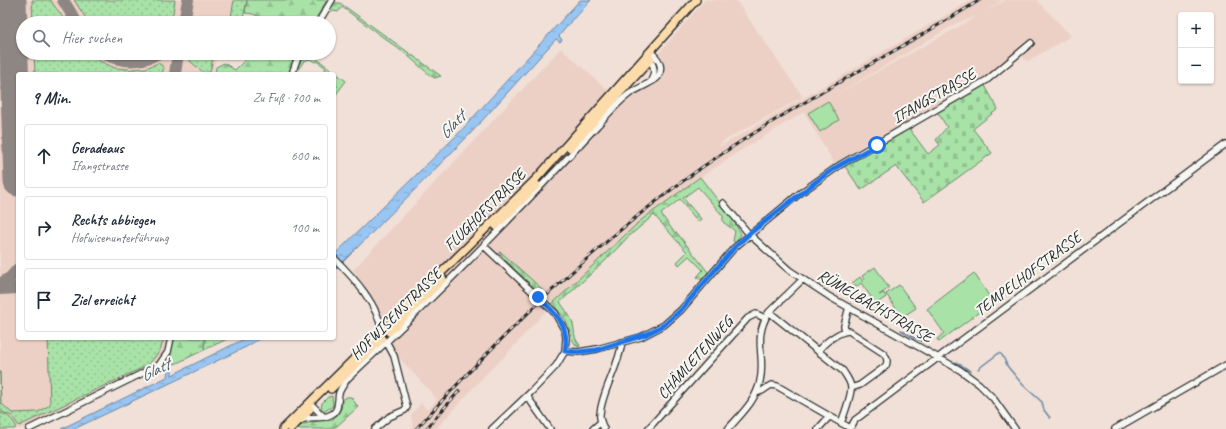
<!DOCTYPE html>
<html lang="de">
<meta charset="utf-8">
<style>
body{margin:0;font-family:Caveat,sans-serif;background:#f6f6f7;color:#1f2937}
.controls{position:absolute;right:12px;top:12px;display:grid;overflow:hidden;border-radius:4px;box-shadow:0 1px 3px #0004}
.controls button{width:36px;height:36px;display:grid;place-items:center;padding:0;border:0;border-bottom:1px solid #e0e1e3;background:#fff;color:#1f2937;font:20px sans-serif}
.stop{position:absolute;width:12px;height:12px;margin:-9px;border:3px solid #1a73e8;border-radius:50%;background:#fff}
.stop.end{background:#1a73e8;border-color:#fff;box-shadow:0 1px 4px #0008}
.list{margin:0;padding:0;list-style:none}
h2{display:flex;justify-content:space-between;align-items:center;height:52px;margin:0;padding:0 16px;font-size:17px}
h2 small{font-size:13px;font-weight:400;color:#747a83}
.list li{display:grid;grid-template-columns:26px 1fr auto;gap:12px;align-items:center;box-sizing:border-box;height:64px;margin:0 8px 8px;padding:0 8px;border:1px solid #e0e1e3;border-radius:4px}
.list b{display:block;font-size:15px;white-space:nowrap}
.list p{margin:0;font-size:13px;white-space:nowrap;color:#747a83}
.list em{font-size:13px;font-style:normal;color:#747a83}
.icon{flex:none;width:22px;height:22px;fill:none;stroke:currentColor;stroke-width:2;stroke-linecap:round;stroke-linejoin:round}
.map{position:relative;flex:none;width:1226px;height:429px;overflow:hidden}
.search{position:absolute;background:#fff;box-shadow:0 1px 3px #0004;left:16px;top:16px;width:320px;height:44px;display:flex;align-items:center;gap:10px;box-sizing:border-box;padding:0 14px;border-radius:22px;color:#747a83;font-size:15px}
.panel{position:absolute;background:#fff;box-shadow:0 1px 3px #0004;left:16px;top:72px;width:320px;height:268px;border-radius:4px}
.map>svg:first-child{display:block}
.built{fill:#ecd0c5;fill-rule:evenodd}
.grass{fill:url(#grass-dots);stroke:#6a8669}
.forest{fill:url(#forest-firs);stroke:#6a8669}
.cemetery{fill:url(#cemetery-stones);stroke:#6a8669}
.park{fill:#a8e2a7;stroke:#6a8669}
.water{fill:url(#water-ripples);stroke:#6c87a2}
.lines{fill:none;stroke-linecap:round;stroke-linejoin:round}
.stream{stroke:#6c87a2;stroke-width:1.5}
.taxiway{stroke:#8e8682;stroke-width:12}
.runway{stroke:#8e8682;stroke-width:29}
.minor-casing{stroke:#2b2b2b;stroke-width:8}
.major-casing{stroke:#2b2b2b;stroke-width:10}
.minor{stroke:#f6f6f2;stroke-width:5.5}
.major{stroke:#fddcac;stroke-width:7}
.rail-casing{stroke:#2b2b2b;stroke-width:3}
.rail{stroke:#f6f6f2;stroke-width:1.5;stroke-dasharray:4.5;stroke-linecap:butt}
.route{stroke:#1a73e8;stroke-width:5}
.labels{text-anchor:middle;dominant-baseline:central;stroke-width:4;stroke-linejoin:round;paint-order:stroke}
.street-label{font-size:16px;fill:#2b2b2b;stroke:#f6f6f2}
.water-label{font-size:17px;font-style:italic;fill:#4c5967;stroke:#f6f6f2}
</style>
<div class="map">
<svg width="1226" height="429" viewBox="0 0 1226 429">
<defs>
<pattern id="grass-dots" width="8" height="8" patternUnits="userSpaceOnUse"><rect width="8" height="8" fill="#a8e2a7"/><path d="M2 2h.1M6 6h.1" fill="none" stroke="#91c290" stroke-width="1.8" stroke-linecap="round"/></pattern>
<pattern id="forest-firs" width="22" height="20" patternUnits="userSpaceOnUse"><rect width="22" height="20" fill="#a8e2a7"/><path d="M5 1l3.5 6h-7zM16 11l3.5 6h-7z" fill="#91c290"/></pattern>
<pattern id="cemetery-stones" width="16" height="16" patternUnits="userSpaceOnUse"><rect width="16" height="16" fill="#a8e2a7"/><path d="M2 7V4a2 2 0 0 1 4 0v3zM10 15v-3a2 2 0 0 1 4 0v3z" fill="#91c290"/></pattern>
<pattern id="water-ripples" width="26" height="14" patternUnits="userSpaceOnUse"><rect width="26" height="14" fill="#98c5f2"/><path d="M2 4q2-2 4 0t4 0M15 11q2-2 4 0t4 0" fill="none" stroke="#83a9d0"/></pattern>
</defs>
<rect width="100%" height="100%" fill="#f0e0d8"/>
<filter id="ink" filterUnits="userSpaceOnUse"><feTurbulence type="fractalNoise" baseFrequency=".025" numOctaves="2"/><feDisplacementMap in="SourceGraphic" scale="8" xChannelSelector="R" yChannelSelector="G"/><feConvolveMatrix kernelMatrix="1 2 1 2 8 2 1 2 1" color-interpolation-filters="sRGB"/></filter>
<g filter="url(#ink)">
<path class="built" d="M0,0H247L242,23H23V53H217L213,74H18V338H167L164,354L152,366L23,429H0Z
M705,0H736L803,97L723,141L719,147L972,0H1002L987,10L1006,0H1037L1071,36L1028,61L1017,53L990,76L835,165L804,112L738,152L698,179L655,212L591,273L543,314L506,355L486,374L436,429H412L413,427L411,415L421,403L428,410L437,399L390,348L384,320L353,270L561,48L623,104L641,89L654,84L661,78L664,68L659,53ZM976,17L832,97L959,22Z"/>
<path class="grass" d="M32,0H51C54,8 63,14 65,23H33Z
M74,0H175L172,19L170,23H89Z
M234,0H247L242,23H230Z
M34,53H89L99,60L100,62H102L115,68L129,69L130,70L132,69L146,68L158,63L164,67L162,74H35Z
M191,53H214L210,72L204,73L190,61Z
M48,338H164L160,351L148,365L19,426L12,416L0,411V371L1,403L12,413L38,412L50,405Z
M205,338H229L204,350Z
M0,413C8,415 12,418 16,426L15,429H0Z"/>
<path class="forest" d="M247,0H327L313,23H266L267,20L253,14L245,13Z
M333,3H340L441,76L435,78L431,76L407,55L342,7L338,12L328,10Z
M252,53H296L289,74H215L216,67L224,63L235,70Z
M303,53H309L308,55L316,58L346,81L334,97V79L335,77L334,74H331L325,70L326,68L317,61L315,62L310,59L304,61L295,74Z
M700,177L733,220L741,234L736,243L733,241L735,231L723,222V216L698,187L683,198L701,219L698,222L680,199L661,214L674,232L677,233L708,272L701,280L697,277L703,270L689,256L679,265L677,262L687,252L654,215L628,237L605,261L560,302C564,308 569,314 572,321C576,331 572,337 580,345L579,347H578C570,341 571,330 566,321C563,315 557,309 552,304L640,221Z
M499,252L502,253L542,289L539,293L504,259Z
M173,338H205L204,350L175,364L171,361L170,353Z
M332,396L333,406L325,411L321,409L322,403L328,397Z
M346,397H351L358,407L337,426L329,429H295C307,421 318,421 332,420L341,409L342,402Z"/>
<path class="cemetery" d="M983,82L998,109L973,129L992,153L924,202L896,166L861,190L844,165L908,127L928,154L940,145L936,140L947,127L936,110Z"/>
<path class="park" d="M828,101L839,120L820,132L808,113Z
M875,267L889,288L879,295L884,293L886,297L876,304L861,283L856,287L852,283L860,277L863,282L865,280L862,276Z
M974,273L991,299L1003,289L1006,292L939,342L937,339L944,333L927,309Z
M899,285L916,308L902,317L886,294Z"/>
<path class="water" d="M580,0H591L576,17L572,19L569,24L559,36L562,40L560,42L556,39L469,135L334,271V255L458,134Z
M246,338H261L246,347L74,429H61L167,377L168,369L172,367V375Z"/>
<g class="lines">
<path class="stream" d="M901,330L914,338L924,342
M955,362L971,371
M978,369L999,353L1002,355L1008,367L1023,385L1042,402L1044,410L1050,418"/>
<path class="taxiway" d="M63,0L77,23
M184,23L188,0
M0,27L9,0
M103,53C121,63 141,63 159,53
M175,74L178,53
M0,284L11,277L18,269
M0,289L18,288"/>
<path class="runway" d="M12,0L18,182"/>
<defs>
<path id="minor" d="M318,23L332,0
M650,59C655,68 655,73 651,81
M292,74L296,62L301,53
M723,203L749,234L789,270L830,297L960,370L979,384L993,398L1015,429
M484,246L555,313L565,331L566,338L565,351L556,366L532,391L492,429
M334,258C353,277 379,305 382,333
M769,312L843,371C846,376 851,382 851,388C851,396 844,415 841,423
M845,331L844,326L849,307
M565,351L578,352L597,349L641,337L664,325L681,310L734,248L799,194L840,165L987,80L1031,43
M818,351C824,343 839,331 849,331L883,353C887,357 888,360 886,366L860,385L851,388
M756,393L762,391L771,385L777,386L850,428
M527,396L550,429
M308,405L313,406L324,417
M300,421C309,415 321,420 330,415C340,411 337,401 339,393C341,388 344,384 347,379C434,298 517,213 597,126C607,115 617,103 629,94C636,89 654,82 658,77C663,69 660,61 654,55
M29,429L159,365L168,352L171,338
M375,429L389,417L405,410L407,407L394,356L386,341
M593,429L601,422
M604,429C602,424 599,419 600,414C602,390 619,367 622,342
M648,429L748,318L756,314L765,318
M728,429C741,414 756,401 760,381C766,356 752,339 769,312L803,279
M818,429L829,417
M850,429L855,420L947,351L1226,144
M1115,429L1226,365"/>
<path id="major" d="M570,148L651,59
M496,226L537,185
M389,332L443,279
M331,389L382,339
M283,429L536,179L696,0
M291,429L310,409"/>
</defs>
<use href="#minor" class="minor-casing"/>
<use href="#major" class="major-casing"/>
<use href="#minor" class="minor"/>
<use href="#major" class="major"/>
<defs>
<path id="rail" d="M416,429C502,334 596,242 701,168C790,106 888,57 980,0
M426,429L459,391"/>
</defs>
<use href="#rail" class="rail-casing"/>
<use href="#rail" class="rail"/>
</g>
</g>
<g class="lines" filter="url(#ink)">
<path class="route" d="M538,297C555,312 570,326 565,351L578,352L597,350L647,334L664,325L681,310L734,248L749,234L821,178L840,165L877,145"/>
</g>
<g class="labels">
<g class="street-label">
<text transform="translate(934 96) rotate(-30)">IFANGSTRASSE</text>
<text transform="translate(485 210) rotate(-45)">FLUGHOFSTRASSE</text>
<text transform="translate(1028 274) rotate(-37)">TEMPELHOFSTRASSE</text>
<text transform="translate(875 306) rotate(30)">RÜMELBACHSTRASSE</text>
<text transform="translate(396 314) rotate(-45)">HOFWISENSTRASSE</text>
<text transform="translate(695 358) rotate(-48)">CHÄMLETENWEG</text>
</g>
<g class="water-label">
<text transform="translate(452 125) rotate(-47)">Glatt</text>
<text transform="translate(155 370) rotate(-26)">Glatt</text>
</g>
</g>
</svg>
<div class="controls">
<button>+</button>
<button>−</button>
</div>
<div class="stop" style="left:877px;top:145px"></div>
<div class="stop end" style="left:538px;top:297px"></div>
<div class="search"><svg class="icon" aria-label="search" viewBox="0 0 24 24"><circle cx="10" cy="10" r="6"/><path d="M15 15l6 6"/></svg>Hier suchen</div>
<section class="panel">
<h2>9 Min.<small>Zu Fuß · 700 m</small></h2>
<ul class="list">
<li><svg class="icon" aria-label="ahead" viewBox="0 0 24 24"><path d="M12 20V5M6 11l6-6 6 6"/></svg><div><b>Geradeaus</b><p>Ifangstrasse</p></div><em>600 m</em></li>
<li><svg class="icon" aria-label="right" viewBox="0 0 24 24"><path d="M7 20v-9h11M14 6l5 5-5 5"/></svg><div><b>Rechts abbiegen</b><p>Hofwisenunterführung</p></div><em>100 m</em></li>
<li><svg class="icon" aria-label="arrive" viewBox="0 0 24 24"><path d="M6 21V4h12l-3 4 3 4H6"/></svg><div><b>Ziel erreicht</b></div></li>
</ul>
</section>
</div>
